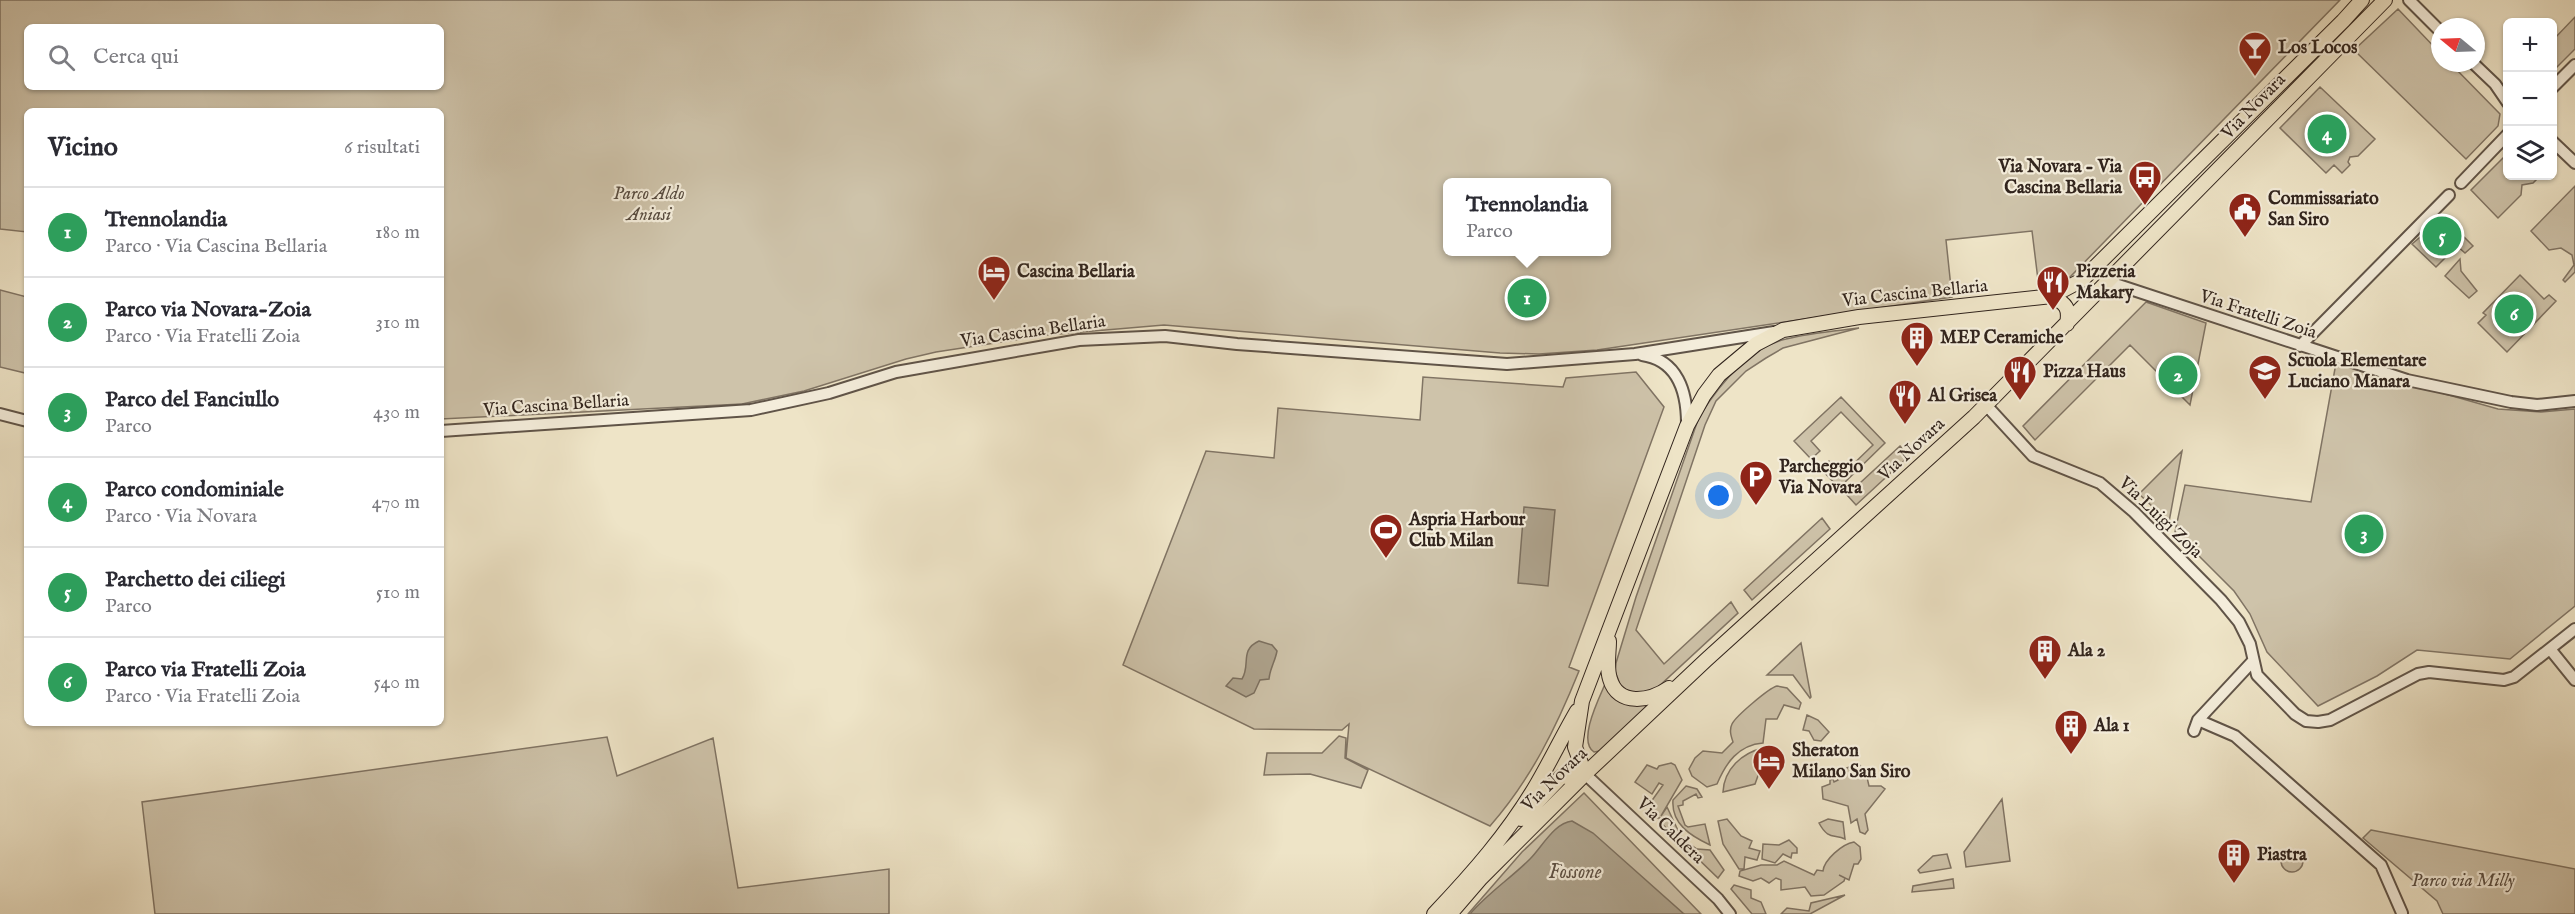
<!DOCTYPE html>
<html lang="it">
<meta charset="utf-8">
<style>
body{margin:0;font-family:"IM FELL English",serif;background:#f7f7f7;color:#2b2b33}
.controls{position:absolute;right:18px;top:18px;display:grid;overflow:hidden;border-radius:9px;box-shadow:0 2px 4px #0004}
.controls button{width:54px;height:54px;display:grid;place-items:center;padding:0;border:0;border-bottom:2px solid #e1e1e2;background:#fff;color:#2b2b33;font:30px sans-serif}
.compass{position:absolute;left:2431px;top:18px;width:54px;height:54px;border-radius:50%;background:#fff;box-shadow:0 2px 4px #0004;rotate:289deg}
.you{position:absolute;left:1719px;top:496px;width:21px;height:21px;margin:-15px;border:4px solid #fff;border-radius:50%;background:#1a73e8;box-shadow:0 0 0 9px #1a73e833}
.badge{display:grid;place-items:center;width:39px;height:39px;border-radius:50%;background:#db2777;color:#fff;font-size:20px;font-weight:700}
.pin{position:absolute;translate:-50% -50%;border:3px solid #fff;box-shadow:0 2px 6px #0006}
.popup{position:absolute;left:1443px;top:178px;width:168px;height:78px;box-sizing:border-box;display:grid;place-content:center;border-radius:9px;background:#fff;filter:drop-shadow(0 2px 4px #0005);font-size:20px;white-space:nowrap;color:#7c7c81}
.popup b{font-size:22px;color:#2b2b33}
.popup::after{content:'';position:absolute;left:50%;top:100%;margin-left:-12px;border:12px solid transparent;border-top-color:#fff}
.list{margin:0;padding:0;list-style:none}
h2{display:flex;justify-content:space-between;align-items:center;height:78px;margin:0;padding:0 24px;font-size:26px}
h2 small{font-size:20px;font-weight:400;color:#7c7c81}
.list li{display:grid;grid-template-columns:39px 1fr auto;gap:18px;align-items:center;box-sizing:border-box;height:90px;padding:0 24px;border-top:2px solid #e1e1e2}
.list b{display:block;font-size:22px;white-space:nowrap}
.list p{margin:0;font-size:20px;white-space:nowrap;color:#7c7c81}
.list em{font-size:20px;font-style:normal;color:#7c7c81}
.icon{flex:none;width:33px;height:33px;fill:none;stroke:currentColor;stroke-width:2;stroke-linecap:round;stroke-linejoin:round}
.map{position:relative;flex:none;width:2575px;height:914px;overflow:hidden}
.search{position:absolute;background:#fff;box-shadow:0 2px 4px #0004;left:24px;top:24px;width:420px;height:66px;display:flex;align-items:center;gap:15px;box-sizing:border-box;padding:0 21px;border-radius:9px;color:#7c7c81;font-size:22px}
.panel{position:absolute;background:#fff;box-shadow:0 2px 4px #0004;left:24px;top:108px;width:420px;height:618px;border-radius:9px}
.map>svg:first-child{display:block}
.green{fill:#cec3aa;stroke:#807464;stroke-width:1.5;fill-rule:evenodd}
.water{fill:#aea38d;stroke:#7c7060;stroke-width:1.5}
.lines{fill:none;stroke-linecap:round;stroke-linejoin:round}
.minor-casing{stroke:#605448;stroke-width:14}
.major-casing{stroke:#31241d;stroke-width:16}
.minor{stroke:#f4eddb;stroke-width:10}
.major{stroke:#eee4c7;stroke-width:14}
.labels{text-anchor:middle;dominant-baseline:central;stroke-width:4.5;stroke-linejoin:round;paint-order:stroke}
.poi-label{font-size:18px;font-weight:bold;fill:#31241d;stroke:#f4eddb;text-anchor:start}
.street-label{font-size:18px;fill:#31241d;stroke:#f4eddb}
.park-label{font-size:18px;font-style:italic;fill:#584c40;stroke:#f4eddb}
.water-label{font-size:20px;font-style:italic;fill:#5d5044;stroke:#f4eddb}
</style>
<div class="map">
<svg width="2575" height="914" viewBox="0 0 2575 914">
<rect width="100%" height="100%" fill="#eee4c7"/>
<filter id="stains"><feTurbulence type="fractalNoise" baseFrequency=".00333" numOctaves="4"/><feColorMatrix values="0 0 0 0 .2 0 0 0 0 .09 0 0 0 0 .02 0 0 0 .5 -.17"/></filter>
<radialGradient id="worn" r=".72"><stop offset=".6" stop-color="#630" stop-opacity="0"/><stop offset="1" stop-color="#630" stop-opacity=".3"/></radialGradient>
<path class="green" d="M0,0H2340L2070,277L2039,288L2032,231L1946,240L1952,297L1597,350L1539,354L1500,353L1164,325L1047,335L936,352L906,359L804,391L742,404L441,419V111H27V232L0,229ZM27,27H441V87H27ZM1448,182H1606V252H1448Z
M2398,9L2440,53V63H2450L2500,114L2498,126L2466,159L2354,50Z
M2575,17V49L2553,71V40Z
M2320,87L2375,139L2358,156L2350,157L2348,162L2350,165L2342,173L2334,165L2326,173L2280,128Z
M2507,154L2508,176H2540L2533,183L2522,185L2521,195L2498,218L2471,190Z
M2575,186V272L2565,282L2563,280L2574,265L2572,255L2561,248L2549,250L2531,231Z
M2444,217L2473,246L2465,253L2457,246L2436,267L2412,244Z
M2460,259L2461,271L2477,291L2469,298L2445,276Z
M2520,275L2544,299L2549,295L2556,301L2507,352L2478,323L2486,315L2483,313Z
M0,290L27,297L25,373L0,367Z
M2146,302L2206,323L2190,405L2130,345L2035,440L2023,426Z
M1859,328L1783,348L1766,358L1746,371L1716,401L1705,425L1636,630L1664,664L1731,602L1738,613L1657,688L1636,695L1621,687L1615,671L1616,663L1636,597L1699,417C1719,385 1748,348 1786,339C1809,333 1835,331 1859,328Z
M2336,363L2498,409L2541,412L2575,409V606L2510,659L2417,650L2377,676L2318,706L2267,652L2250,614L2234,591L2175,532L2185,485L2311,502Z
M1636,372L1664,407L1569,667L1579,671C1556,728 1531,779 1490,826L1346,758L1349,724L1342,730L1254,729L1123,665L1206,451L1274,458L1278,408L1420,420L1423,377L1563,387L1566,378Z
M1841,397L1885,443L1839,488L1821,469L1829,461L1842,475L1873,445L1841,412L1811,441L1820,451L1811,459L1794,441Z
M1900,446L1909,456L1856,505L1847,495Z
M2182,451L2169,522L2139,494Z
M1822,518L1830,529L1752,600L1744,590Z
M1801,643L1811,697L1810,698L1793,675H1767Z
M1608,677L1610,684L1650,701L1651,705L1600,751L1594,752C1576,740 1602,693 1608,677Z
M1777,686L1787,688L1801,703L1799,709L1784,705L1777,719H1766L1763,743C1738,745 1726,763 1717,784L1707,787L1692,776L1689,769L1695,758L1703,751L1722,753L1733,742C1731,736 1729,730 1732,724C1736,716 1769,688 1777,686Z
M1807,715L1818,720L1829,732L1821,741L1814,740L1809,731L1803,730Z
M1339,736L1346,738L1345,758L1368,770L1361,788L1310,774L1264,775L1267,753H1322Z
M607,737L617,776L713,738L738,888L889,869V914H155L142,802Z
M1763,748H1768L1755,784L1723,792C1724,769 1742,753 1763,748Z
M1671,763L1675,765L1682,780L1661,816L1667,807L1682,839L1697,849L1710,850L1724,870L1718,878L1659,821L1660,818H1655L1648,806L1663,785L1659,783L1652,794L1635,782L1647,765L1657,769L1659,766Z
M1858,763L1866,773L1869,786H1881L1885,789L1865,814L1868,830L1865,834L1860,832L1857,819L1851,823L1848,806L1823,799L1822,787L1830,784V780L1833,779L1834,782L1838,780L1836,773Z
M1686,786L1697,789L1702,797L1698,798L1696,794L1683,801V805L1678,806L1685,825L1688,827L1705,824L1710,845C1691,836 1671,824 1673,800Z
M1584,793L1701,914H1468L1522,852Z
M2002,799L2010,861L1966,867L1964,852Z
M1727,819L1741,836L1752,841L1749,848L1760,851L1757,860L1745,857L1744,869H1739L1723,844L1718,821Z
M1828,819L1843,822L1845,839C1834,834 1828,840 1819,823Z
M2371,830L2575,869V914H2443L2437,901L2363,838Z
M1789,840L1797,848V853H1792L1791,858L1783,854L1775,863L1762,859L1763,844L1779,845Z
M1854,842L1860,847L1861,859L1858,864H1854L1849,880L1839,875L1845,878L1844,881L1824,895L1811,896L1805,887L1781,890V880L1776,878L1769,883L1761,878L1753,881L1739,876L1740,871L1761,865H1777L1784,861L1814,875L1817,870L1823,871C1824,860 1842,844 1854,842Z
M2281 861a11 11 0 1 1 22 0a11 11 0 1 1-22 0Z
M1947,854L1951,868L1920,873L1918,870L1933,856Z
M1953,879L1954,888L1912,892L1913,886Z
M1734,885L1751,890V898L1761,902L1766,914H1752L1731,889Z
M1845,895L1810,914H1781L1787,908L1809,911L1811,903Z"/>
<path class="water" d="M1524,507L1555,510L1548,586L1518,583Z
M1259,641L1272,645L1277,651C1275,662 1270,668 1269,679L1260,680L1254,693L1246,697L1226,686L1233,678L1242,679C1251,665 1239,650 1259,641Z
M1572,821L1593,833L1684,914H1470C1488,893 1511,878 1530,859C1542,847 1554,823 1572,821Z"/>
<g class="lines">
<defs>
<path id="minor" d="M2409,0L2440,31
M2473,63L2495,84L2508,103
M2552,88L2575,65
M2552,141L2575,163
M2461,183L2508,134
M2109,282L2407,380L2511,402L2537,405L2575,401
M2300,346L2449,195
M1642,355C1678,360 1687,392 1687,424
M1986,405L2033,456L2100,483L2134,512L2221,600L2239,622L2250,644L2257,675L2295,714L2306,721L2318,722L2330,720L2418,674L2429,672L2504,680L2514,677L2575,629
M0,414L27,421
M441,431L751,410L829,393L896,372L1079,340L1165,336L1237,344L1507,364L1635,354L1774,332
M2550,649L2575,680
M2198,720L2235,736L2381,865L2402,913
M2194,731L2198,720L2252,662
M1585,774L1718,899L1730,914"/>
<path id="major" d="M2052,296C2066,304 2070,308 2067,324
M1609,641C1609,653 1606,667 1610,679C1618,707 1650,701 1669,688
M1585,774L1575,747L1582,701L1687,426L1704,395L1719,375L1756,344L1783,330L1859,317L2052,296L2082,280L2343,21L2362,0
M1521,819L1561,777L1585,774
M1434,914C1472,874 1509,832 1537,784C1551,760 1563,735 1577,711
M1450,914L1481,878L1585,774L1706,660L1974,417L2385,0"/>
</defs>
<use href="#minor" class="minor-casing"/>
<use href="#major" class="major-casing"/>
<use href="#minor" class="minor"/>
<use href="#major" class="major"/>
</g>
<defs>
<symbol id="bar-pin" viewBox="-11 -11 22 30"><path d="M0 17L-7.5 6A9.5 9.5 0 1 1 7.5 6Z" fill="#8f2418" stroke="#f4eddb"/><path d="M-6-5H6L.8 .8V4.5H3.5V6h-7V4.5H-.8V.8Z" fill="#fff"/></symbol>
<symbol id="bus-pin" viewBox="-11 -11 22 30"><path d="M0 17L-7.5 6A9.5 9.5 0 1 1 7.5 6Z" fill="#8f2418" stroke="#f4eddb"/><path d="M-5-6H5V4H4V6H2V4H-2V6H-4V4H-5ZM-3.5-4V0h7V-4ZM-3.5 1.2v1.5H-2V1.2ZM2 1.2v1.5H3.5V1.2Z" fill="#fff"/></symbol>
<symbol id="civic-pin" viewBox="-11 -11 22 30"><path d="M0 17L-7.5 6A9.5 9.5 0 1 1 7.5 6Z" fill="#8f2418" stroke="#f4eddb"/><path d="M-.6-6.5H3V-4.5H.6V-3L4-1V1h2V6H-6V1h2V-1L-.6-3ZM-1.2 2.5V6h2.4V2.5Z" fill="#fff"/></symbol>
<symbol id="hotel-pin" viewBox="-11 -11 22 30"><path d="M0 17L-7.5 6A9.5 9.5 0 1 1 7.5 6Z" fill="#8f2418" stroke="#f4eddb"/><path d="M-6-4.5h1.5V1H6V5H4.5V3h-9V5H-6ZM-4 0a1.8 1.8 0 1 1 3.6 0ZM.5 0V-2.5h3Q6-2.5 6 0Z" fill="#fff"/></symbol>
<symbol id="restaurant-pin" viewBox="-11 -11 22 30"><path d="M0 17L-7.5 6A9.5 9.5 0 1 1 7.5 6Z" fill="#8f2418" stroke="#f4eddb"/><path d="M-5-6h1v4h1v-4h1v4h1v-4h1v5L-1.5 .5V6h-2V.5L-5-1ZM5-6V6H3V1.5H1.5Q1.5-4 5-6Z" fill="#fff"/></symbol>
<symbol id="building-pin" viewBox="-11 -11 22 30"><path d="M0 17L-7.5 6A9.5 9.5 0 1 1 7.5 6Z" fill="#8f2418" stroke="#f4eddb"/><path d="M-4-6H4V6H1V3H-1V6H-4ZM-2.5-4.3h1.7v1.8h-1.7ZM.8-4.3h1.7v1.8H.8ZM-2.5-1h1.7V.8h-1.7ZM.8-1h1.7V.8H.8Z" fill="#fff"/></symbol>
<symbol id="school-pin" viewBox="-11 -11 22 30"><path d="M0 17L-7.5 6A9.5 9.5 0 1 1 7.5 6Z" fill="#8f2418" stroke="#f4eddb"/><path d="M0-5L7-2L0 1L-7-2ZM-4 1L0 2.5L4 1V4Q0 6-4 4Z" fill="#fff"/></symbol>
<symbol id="parking-pin" viewBox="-11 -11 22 30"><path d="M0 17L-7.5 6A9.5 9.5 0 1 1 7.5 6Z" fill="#8f2418" stroke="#f4eddb"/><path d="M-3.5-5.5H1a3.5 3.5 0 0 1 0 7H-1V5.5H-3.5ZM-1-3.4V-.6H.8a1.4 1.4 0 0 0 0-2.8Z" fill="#fff"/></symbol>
<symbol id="stadium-pin" viewBox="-11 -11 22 30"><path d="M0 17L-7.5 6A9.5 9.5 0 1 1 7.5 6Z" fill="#8f2418" stroke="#f4eddb"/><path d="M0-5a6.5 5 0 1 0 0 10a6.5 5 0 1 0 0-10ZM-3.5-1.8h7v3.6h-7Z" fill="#fff"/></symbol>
</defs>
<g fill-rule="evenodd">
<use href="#bar-pin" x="2236" y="29" width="38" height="52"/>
<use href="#bus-pin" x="2126" y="158" width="38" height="52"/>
<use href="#civic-pin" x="2226" y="190" width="38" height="52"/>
<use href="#hotel-pin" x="975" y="253" width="38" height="52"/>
<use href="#restaurant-pin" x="2034" y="263" width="38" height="52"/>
<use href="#building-pin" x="1898" y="319" width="38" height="52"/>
<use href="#school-pin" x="2246" y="352" width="38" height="52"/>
<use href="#restaurant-pin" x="2001" y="353" width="38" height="52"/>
<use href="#restaurant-pin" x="1886" y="377" width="38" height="52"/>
<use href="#parking-pin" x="1737" y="458" width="38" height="52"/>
<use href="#stadium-pin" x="1367" y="511" width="38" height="52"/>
<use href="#building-pin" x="2026" y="632" width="38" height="52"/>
<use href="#building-pin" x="2052" y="707" width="38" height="52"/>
<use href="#hotel-pin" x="1750" y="742" width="38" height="52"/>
<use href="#building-pin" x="2215" y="836" width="38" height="52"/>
</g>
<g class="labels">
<g class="poi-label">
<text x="2278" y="48">Los Locos</text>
<text x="2122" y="167" text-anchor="end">Via Novara - Via<tspan x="2122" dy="21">Cascina Bellaria</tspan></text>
<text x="2268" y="199">Commissariato<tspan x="2268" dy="21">San Siro</tspan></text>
<text x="1017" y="272">Cascina Bellaria</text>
<text x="2076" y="272">Pizzeria<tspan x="2076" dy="21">Makary</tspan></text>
<text x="1940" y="338">MEP Ceramiche</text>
<text x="2288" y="361">Scuola Elementare<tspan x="2288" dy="21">Luciano Manara</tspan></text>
<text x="2043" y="372">Pizza Haus</text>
<text x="1928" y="396">Al Grisea</text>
<text x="1779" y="467">Parcheggio<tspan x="1779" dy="21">Via Novara</tspan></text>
<text x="1409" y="520">Aspria Harbour<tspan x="1409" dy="21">Club Milan</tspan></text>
<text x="2068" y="651">Ala 2</text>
<text x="2094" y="726">Ala 1</text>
<text x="1792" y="751">Sheraton<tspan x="1792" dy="21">Milano San Siro</tspan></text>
<text x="2257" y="855">Piastra</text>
</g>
<g class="street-label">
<text transform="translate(2254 107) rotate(-46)">Via Novara</text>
<text transform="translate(1915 294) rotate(-6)">Via Cascina Bellaria</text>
<text transform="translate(2258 315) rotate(18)">Via Fratelli Zoia</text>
<text transform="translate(1033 332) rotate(-8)">Via Cascina Bellaria</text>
<text transform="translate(556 406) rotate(-4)">Via Cascina Bellaria</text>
<text transform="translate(1912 450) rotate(-43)">Via Novara</text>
<text transform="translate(2160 518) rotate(44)">Via Luigi Zoja</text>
<text transform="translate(1555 780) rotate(-44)">Via Novara</text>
<text transform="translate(1670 831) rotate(44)">Via Caldera</text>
</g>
<g class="park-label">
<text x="649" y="194">Parco Aldo<tspan x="649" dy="21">Aniasi</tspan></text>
<text x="2463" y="881">Parco via Milly</text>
</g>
<g class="water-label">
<text x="1575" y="872">Fossone</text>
</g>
</g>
<rect width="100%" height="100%" filter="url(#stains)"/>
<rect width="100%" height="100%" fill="url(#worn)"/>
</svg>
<div class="controls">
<button>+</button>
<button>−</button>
<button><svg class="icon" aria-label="layers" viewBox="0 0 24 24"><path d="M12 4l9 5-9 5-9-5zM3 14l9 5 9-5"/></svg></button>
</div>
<svg class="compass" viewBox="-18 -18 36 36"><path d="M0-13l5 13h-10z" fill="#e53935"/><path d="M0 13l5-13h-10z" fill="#7c7c81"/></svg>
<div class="you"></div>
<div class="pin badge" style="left:1527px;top:298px;background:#2e9e5b">1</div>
<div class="popup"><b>Trennolandia</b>Parco</div>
<div class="pin badge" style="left:2178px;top:375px;background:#2e9e5b">2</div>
<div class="pin badge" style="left:2364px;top:534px;background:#2e9e5b">3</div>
<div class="pin badge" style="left:2327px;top:134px;background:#2e9e5b">4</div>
<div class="pin badge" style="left:2442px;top:236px;background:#2e9e5b">5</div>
<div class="pin badge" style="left:2514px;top:314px;background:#2e9e5b">6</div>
<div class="search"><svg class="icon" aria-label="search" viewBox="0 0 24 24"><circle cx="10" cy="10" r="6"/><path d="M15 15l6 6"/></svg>Cerca qui</div>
<section class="panel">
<h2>Vicino<small>6 risultati</small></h2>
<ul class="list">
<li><span class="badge" style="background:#2e9e5b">1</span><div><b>Trennolandia</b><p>Parco · Via Cascina Bellaria</p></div><em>180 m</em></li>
<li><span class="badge" style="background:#2e9e5b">2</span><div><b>Parco via Novara-Zoia</b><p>Parco · Via Fratelli Zoia</p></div><em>310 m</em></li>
<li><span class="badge" style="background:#2e9e5b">3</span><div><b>Parco del Fanciullo</b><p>Parco</p></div><em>430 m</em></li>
<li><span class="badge" style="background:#2e9e5b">4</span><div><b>Parco condominiale</b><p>Parco · Via Novara</p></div><em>470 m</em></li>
<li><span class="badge" style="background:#2e9e5b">5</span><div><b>Parchetto dei ciliegi</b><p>Parco</p></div><em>510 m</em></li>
<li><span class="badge" style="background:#2e9e5b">6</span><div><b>Parco via Fratelli Zoia</b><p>Parco · Via Fratelli Zoia</p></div><em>540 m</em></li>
</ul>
</section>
</div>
